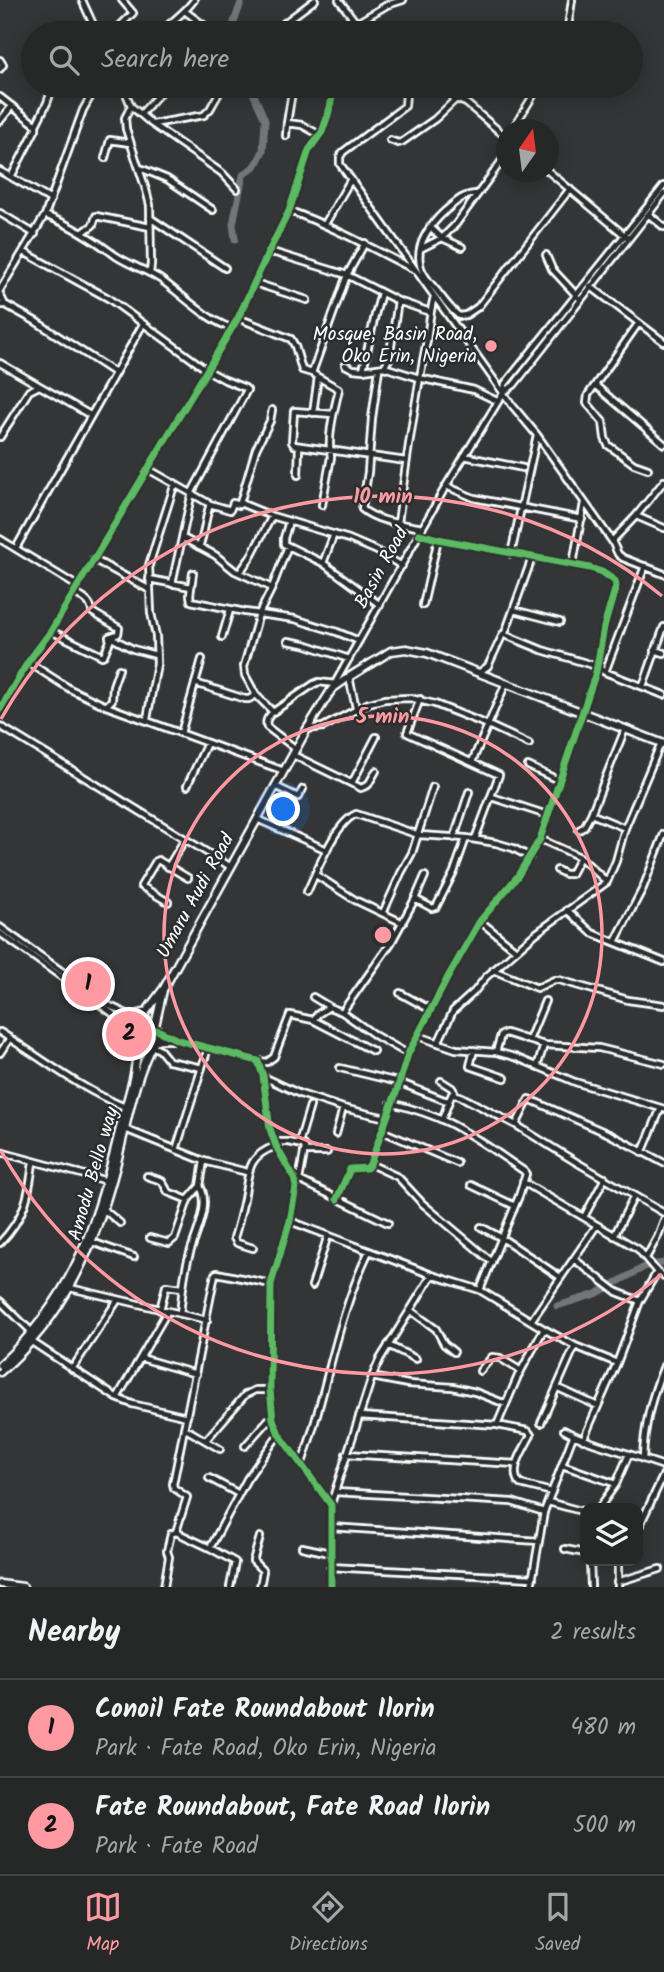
<!DOCTYPE html>
<meta charset="utf-8">
<style>
body{margin:0;font-family:Kalam,sans-serif;background:#2e3030;color:#f1f3f6}
.controls{position:absolute;right:21px;bottom:21px;display:grid;overflow:hidden;border-radius:14px;box-shadow:0 4px 18px #0003}
.controls button{width:63px;height:63px;display:grid;place-items:center;padding:0;border:0;border-bottom:2px solid #424445;background:#262828;color:#f1f3f6;font:35px sans-serif}
.compass{position:absolute;left:496px;top:119px;width:63px;height:63px;border-radius:50%;background:#262828;box-shadow:0 4px 18px #0003;rotate:14deg}
.you{position:absolute;left:284px;top:810px;width:24px;height:24px;margin:-18px;border:5px solid #fff;border-radius:50%;background:#1a73e8;box-shadow:0 0 0 10px #1a73e833}
.badge{display:grid;place-items:center;width:46px;height:46px;border-radius:50%;background:#ff9aa2;color:#111;font-size:23px;font-weight:700}
.pin{position:absolute;translate:-50% -50%;border:4px solid #fff;box-shadow:0 2px 7px #0006}
.list{margin:0;padding:0;list-style:none}
h2{display:flex;justify-content:space-between;align-items:center;height:91px;margin:0;padding:0 28px;font-size:30px}
h2 small{font-size:23px;font-weight:400;color:#a4a6a8}
.list li{display:grid;grid-template-columns:46px 1fr auto;gap:21px;align-items:center;box-sizing:border-box;height:98px;padding:0 28px;border-top:2px solid #424445}
.list b{display:block;font-size:26px;white-space:nowrap}
.list p{margin:0;font-size:23px;white-space:nowrap;color:#a4a6a8}
.list em{font-size:23px;font-style:normal;color:#a4a6a8}
.icon{flex:none;width:38px;height:38px;fill:none;stroke:currentColor;stroke-width:2;stroke-linecap:round;stroke-linejoin:round}
.map{position:relative;flex:none;width:664px;height:1587px;overflow:hidden}
.search{position:absolute;background:#262828;box-shadow:0 4px 18px #0003;left:21px;right:21px;top:21px;height:77px;display:flex;align-items:center;gap:18px;box-sizing:border-box;padding:0 24px;border-radius:38px;color:#a4a6a8;font-size:26px}
.sheet{height:287px;background:#262828}
nav{display:flex;justify-content:space-around;align-items:center;box-sizing:border-box;height:98px;border-top:2px solid #424445;background:#262828;font-size:19px;color:#a4a6a8}
nav a{display:grid;justify-items:center;gap:4px}
nav .on{color:#ff9aa2}
.map>svg:first-child{display:block}
.lines{fill:none;stroke-linecap:round;stroke-linejoin:round}
.river{stroke:#737576;stroke-width:7}
.minor-casing{stroke:#fff;stroke-width:10}
.major-casing{stroke:#fff;stroke-width:11}
.minor{stroke:#2a2d2e;stroke-width:4.5}
.major{stroke:#2a2d2e;stroke-width:6}
.cycleway-casing{stroke:#2a2d2e;stroke-width:11}
.cycleway{stroke:#5cba63;stroke-width:7}
.ring{fill:none;stroke:#ff9aa2;stroke-width:3.5}
.poi-dot{fill:#ff9aa2;stroke:#2a2d2e;stroke-width:2.5}
.labels{text-anchor:middle;dominant-baseline:central;stroke-width:5;stroke-linejoin:round;paint-order:stroke}
.poi-label{font-size:19px;fill:#fff;stroke:#2a2d2e;text-anchor:end}
.street-label{font-size:19px;fill:#fff;stroke:#2a2d2e}
.centre{fill:#ff9aa2;stroke:#2a2d2e;stroke-width:3.5}
.ring-label{font-size:21px;text-anchor:middle;font-weight:bold;fill:#ff9aa2;stroke:#2a2d2e;stroke-width:5;stroke-linejoin:round;paint-order:stroke}
</style>
<div class="map">
<svg width="664" height="1587" viewBox="0 0 664 1587">
<rect width="100%" height="100%" fill="#333536"/>
<filter id="ink" filterUnits="userSpaceOnUse"><feTurbulence type="fractalNoise" baseFrequency=".0143" numOctaves="2"/><feDisplacementMap in="SourceGraphic" scale="14" xChannelSelector="R" yChannelSelector="G"/><feConvolveMatrix kernelMatrix="1 2 1 2 8 2 1 2 1" color-interpolation-filters="sRGB"/></filter>
<g filter="url(#ink)">
<g class="lines">
<path class="river" d="M238,33L234,22L242,0
M235,239L233,224L243,175L256,165L263,151L265,120L250,86
M557,1306L596,1294L648,1265L664,1263"/>
<defs>
<path id="minor" d="M82,0L97,33
M339,0L364,33
M186,12L205,26L202,33
M113,33L133,13L122,0
M161,33C171,21 185,13 194,0
M271,33L315,0
M340,33L387,5L403,0
M567,33L572,0
M0,60L3,65L0,69
M120,86L125,91L131,106L152,124L222,173L237,189
M401,86L406,93L405,106L343,152L340,157V164L512,405L537,435L612,541L636,516L664,481
M293,87C309,90 326,97 340,86
M0,97L36,125
M131,106L125,118L126,129L146,190L150,205L151,264L150,273
M141,114L166,86
M0,121L12,106
M287,123L293,86
M153,124L204,115L210,109L223,86
M512,130L539,86
M286,136L287,123L302,125L320,135
M390,140L398,143L402,142L435,119L456,99L466,103L506,137
M105,158L110,140L130,143
M140,168L167,179L213,210
M0,171L11,177L36,129V125L47,103L53,86
M548,171L628,238
M11,177L51,200
M478,194C463,194 457,201 445,211C430,225 414,246 421,268C424,277 431,284 437,291C444,300 450,309 459,316L466,315L478,307L570,189
M290,211C334,227 373,249 415,270
M0,213L35,234
M648,214L664,227
M45,215C71,225 95,240 116,256C130,265 146,270 160,279C184,296 204,318 231,328
M150,218L225,268
M325,224L351,179
M430,227L442,238L462,247
M82,233L93,225L96,216L150,227
M422,248L442,238L456,224L506,155
M269,251L347,275L398,301L430,312
M24,252L108,298L207,370L225,380L245,388L247,390L192,492L172,584
M546,255L552,269L579,298
M255,283L307,300
M590,286L664,342
M0,290L45,215L83,110L92,94L99,86
M0,294L5,305
M0,305H6L35,321L115,373
M238,318L291,339L295,346L302,370L312,373
M638,324L588,395L587,403L603,422L605,438L608,445L634,464L648,469
M0,363L90,415
M345,365L353,369L363,370L384,367L419,378L474,390L497,401
M384,367L389,359L398,301
M379,369L372,418L368,472L362,509C378,522 403,524 422,528
M363,370L375,315L381,293
M318,377L339,389C334,411 327,436 331,457L322,505
M596,386L664,444
M504,392L514,385L664,194
M313,413L318,377L312,373L347,275L365,243
M333,414L294,411L292,442L294,445L406,461
M0,437L29,391L39,386
M464,456L523,468
M148,469L210,504L230,510L233,503L239,505L240,503L272,516L349,539L377,551L402,566
M298,475L299,447
M446,486L474,498L582,519
M240,503L256,449L270,421L272,410
M636,516L664,528
M289,521L284,538V544L323,563L380,605
M398,523C406,462 415,401 427,340C429,325 430,311 434,297
M183,538L215,555L235,571L272,588
M0,539L77,586
M612,541L618,554L623,558L664,574
M199,547C205,533 205,518 210,504
M16,548L143,324
M511,554L537,435
M93,559L150,590
M323,563L334,534
M573,564L584,503
M240,572L250,558L272,516
M193,573L190,595L191,601L245,612L295,619L337,632L359,641
M149,579L191,587
M73,593C82,597 91,601 92,612L119,628L118,634L109,637
M423,605L438,539
M514,610L560,622
M51,631L102,656L104,655L110,641L109,637
M503,634L542,650L596,666L605,672L664,695
M110,637L133,649L156,655
M222,637L230,610
M288,641L304,644L349,659
M655,650L664,653
M28,662L70,689L106,706L284,771
M480,672L488,666L503,634L505,633L532,558
M605,672L645,566
M349,677L356,708
M195,683L245,699H249L256,695
M334,685L446,486L504,392L505,384L664,186
M643,686L664,627
M420,699L407,733L499,775L475,839
M106,706L112,700L113,686L119,669
M0,709L28,662L51,631L238,318L269,251L289,211L309,150L322,132L328,115L334,90
M273,712L256,695L245,675L244,666L259,614L272,588L288,546
M147,719L157,664L156,636L151,613L149,565L175,483
M0,726L231,867
M307,729L323,727L369,703L385,699L410,698L435,704L488,725L529,744
M181,733L202,659
M296,749L267,727C265,720 268,717 273,712L314,684L319,682L335,684
M293,755L361,788L368,785L376,771
M472,762L506,683
M528,766L560,781
M352,783L376,737
M187,786L207,743
M275,786L298,797L303,789
M492,797L547,815
M591,814L625,828
M257,819L327,850
M579,830L584,827L591,814L625,729
M454,838L469,792
M540,839L580,857L607,882
M168,867L185,839
M557,870L565,874H571L580,857
M316,875L355,900L403,923
M307,892C317,871 335,823 356,814L419,835L466,838L496,843L513,848L530,857
M415,899L432,908L436,907L454,872L466,838
M168,902L141,886L156,861L158,860L188,878
M567,910L592,933L664,962
M383,913L401,873L412,853L433,787
M480,921L516,950
M0,927L110,1006L142,1021
M0,933L112,1013L133,1036
M615,942L643,888L664,834
M493,970L537,988L554,980H559L628,1000L664,1005
M400,993L431,1010
M313,997L328,1006
M342,1012L376,1036L408,1054
M313,1020L373,1051
M157,1030L178,1040L258,1061L263,1076L270,1129L276,1146L294,1178L296,1187L290,1221L271,1284L270,1390L273,1419L279,1434L331,1505V1587
M0,1032C41,1058 80,1089 125,1107
M418,1036L456,1049L496,1052L515,1057L575,1082L664,1109
M156,1040H174
M529,1040L545,1001
M438,1043L453,1011L474,992L486,977L535,934L607,882L616,861L625,828L661,743
M152,1046L160,1050L169,1061L202,1068
M474,1050L470,1066L505,1078
M496,1052L501,1035L506,1033L544,1045L599,1048L664,1064
M0,1053L10,1038
M258,1061L267,1062L274,1057L290,1015L313,1020L318,1014L329,1007L342,1012L391,943L415,899L425,876
M537,1067L544,1045
M340,1068L398,1082L444,1100L449,1101L452,1094L460,1096L516,1125L576,1162L664,1213
M264,1077L300,1094L343,1108L386,1118
M441,1081L452,1088L455,1093
M391,1103C411,1108 431,1114 449,1123C475,1136 500,1155 524,1171L526,1174L519,1196L480,1290
M442,1120L449,1101
M516,1125L529,1099L609,1134L664,1163
M125,1129L204,1161L247,1172
M382,1131L457,1163
M336,1134L343,1108
M275,1142H288L303,1145L305,1148L299,1180
M299,1143L310,1106
M176,1150L208,1048
M0,1152L107,1181
M304,1152H327
M642,1153L661,1108
M370,1164L398,1177L422,1203L492,1262
M147,1176L162,1181L168,1192L188,1200
M295,1178L388,1223
M523,1182L638,1249L657,1272L664,1276
M471,1185L515,1206
M337,1199L350,1169L367,1168L370,1164L397,1090L408,1054L448,977L480,921L517,877L540,839L596,672L604,627L616,586L615,581L602,572L590,568L438,539L419,534
M103,1209L120,1223
M584,1217L605,1178
M290,1221L432,1275L480,1290L544,1329L575,1346L617,1363
M481,1227L502,1238L560,1277
M614,1236L634,1196
M150,1238L169,1243L175,1238L188,1200L200,1186L204,1161
M92,1242L134,1257
M0,1243C25,1217 29,1196 33,1162
M253,1248L237,1243L234,1238C238,1225 241,1213 244,1199C249,1173 246,1156 276,1146
M646,1258L658,1236L664,1220
M575,1260L617,1292L640,1301
M312,1286L328,1235
M70,1288L207,1320
M0,1301L32,1332
M160,1310L166,1286L182,1288
M410,1310L436,1329L444,1344L454,1352
M180,1314C182,1296 183,1278 188,1260C193,1238 212,1207 200,1186
M531,1321L597,1225
M32,1342L117,1398L132,1404L187,1417
M388,1345L416,1359
M141,1358L196,1374
M664,1366C651,1397 644,1425 643,1459L664,1466
M72,1369L117,1301
M480,1371L492,1357L500,1358L521,1371
M372,1377L408,1384L453,1387L475,1392L506,1404
M558,1388L598,1406
M117,1398L167,1312
M359,1416L497,1425L528,1431L531,1435C524,1449 508,1471 520,1484L552,1492
M541,1423L575,1346
M497,1425L518,1376L544,1329
M184,1428L220,1449
M564,1430C588,1444 617,1449 643,1459
M206,1440L245,1395L255,1390H270
M583,1440L617,1363L640,1301L657,1272
M245,1446L268,1420L273,1419
M346,1454L517,1464
M302,1463C327,1393 336,1319 369,1251
M562,1465L616,1484L629,1454
M209,1478L239,1494
M336,1492L512,1502L544,1512
M548,1502L585,1512
M331,1504L372,1377L380,1359L432,1275
M599,1508L616,1484
M331,1527L539,1541
M638,1529L664,1474
M176,1532L210,1548L235,1562L230,1587
M302,1547L330,1553
M210,1548L247,1479L279,1434
M565,1549L585,1553
M590,1561L591,1587
M330,1567L533,1578
M617,1582L660,1569
M164,1587L169,1557L167,1551L171,1534L176,1532L187,1497L174,1488L173,1484L215,1274L217,1273L271,1284
M260,1587L263,1571L253,1561L260,1537
M531,1587L544,1512L573,1436
M618,1587V1561"/>
<path id="major" d="M125,1015H136L146,1012
M142,1021L146,1012L164,988L307,729L332,689L349,677L391,651L406,649L427,653L664,744
M132 1034a13 13 0 1 1 26 0a13 13 0 1 1-26 0Z
M155,1026L163,990
M0,1365C78,1294 98,1218 122,1120C128,1095 140,1067 135,1041
M0,1372C65,1317 95,1246 116,1166C127,1124 133,1081 153,1043
M0,1584L23,1587"/>
</defs>
<use href="#minor" class="minor-casing"/>
<use href="#major" class="major-casing"/>
<use href="#minor" class="minor"/>
<use href="#major" class="major"/>
<defs>
<path id="cycleway" d="M0,709L28,662L51,631L238,318L269,251L289,211L309,150L322,132L328,115L334,90
M157,1030L178,1040L258,1061L263,1076L270,1129L276,1146L294,1178L296,1187L290,1221L271,1284L270,1390L273,1419L279,1434L331,1505V1587
M337,1199L350,1169L367,1168L370,1164L397,1090L408,1054L448,977L480,921L517,877L540,839L596,672L604,627L616,586L615,581L602,572L590,568L438,539L419,534"/>
</defs>
<use href="#cycleway" class="cycleway-casing"/>
<use href="#cycleway" class="cycleway"/>
</g>
</g>
<g class="ring">
<circle cx="383" cy="935" r="219"/>
<path d="M662 1274A439 439 0 0 1 1 1151M1 719A439 439 0 0 1 662 596"/>
</g>
<circle class="poi-dot" cx="491" cy="346" r="7"/>
<g class="labels">
<g class="poi-label">
<text x="477" y="335">Mosque, Basin Road,<tspan x="477" dy="22">Oko Erin, Nigeria</tspan></text>
</g>
<g class="street-label">
<text transform="translate(382 568) rotate(-61)">Basin Road</text>
<text transform="translate(196 896) rotate(-61)">Umaru Audi Road</text>
<text transform="translate(94 1174) rotate(-74)">Amodu Bello way</text>
</g>
</g>
<circle cx="383" cy="935" r="10" class="centre"/>
<g class="ring-label">
<text x="383" y="503">10 min</text>
<text x="383" y="723">5 min</text>
</g>
</svg>
<div class="controls">
<button><svg class="icon" aria-label="layers" viewBox="0 0 24 24"><path d="M12 4l9 5-9 5-9-5zM3 14l9 5 9-5"/></svg></button>
</div>
<svg class="compass" viewBox="-18 -18 36 36"><path d="M0-13l5 13h-10z" fill="#e53935"/><path d="M0 13l5-13h-10z" fill="#a4a6a8"/></svg>
<div class="you"></div>
<div class="pin badge" style="left:88px;top:984px">1</div>
<div class="pin badge" style="left:129px;top:1034px">2</div>
<div class="search"><svg class="icon" aria-label="search" viewBox="0 0 24 24"><circle cx="10" cy="10" r="6"/><path d="M15 15l6 6"/></svg>Search here</div>
</div>
<section class="sheet">
<h2>Nearby<small>2 results</small></h2>
<ul class="list">
<li><span class="badge">1</span><div><b>Conoil Fate Roundabout Ilorin</b><p>Park · Fate Road, Oko Erin, Nigeria</p></div><em>480 m</em></li>
<li><span class="badge">2</span><div><b>Fate Roundabout, Fate Road Ilorin</b><p>Park · Fate Road</p></div><em>500 m</em></li>
</ul>
</section>
<nav>
<a class="on"><svg class="icon" aria-label="map" viewBox="0 0 24 24"><path d="M3 6l6-2 6 2 6-2v14l-6 2-6-2-6 2zM9 4v14M15 6v14"/></svg>Map</a>
<a><svg class="icon" aria-label="directions" viewBox="0 0 24 24"><path d="M12 3l9 9-9 9-9-9zM9 14v-3h6M13 9l2 2-2 2"/></svg>Directions</a>
<a><svg class="icon" aria-label="saved" viewBox="0 0 24 24"><path d="M7 4h10v16l-5-4-5 4z"/></svg>Saved</a>
</nav>
